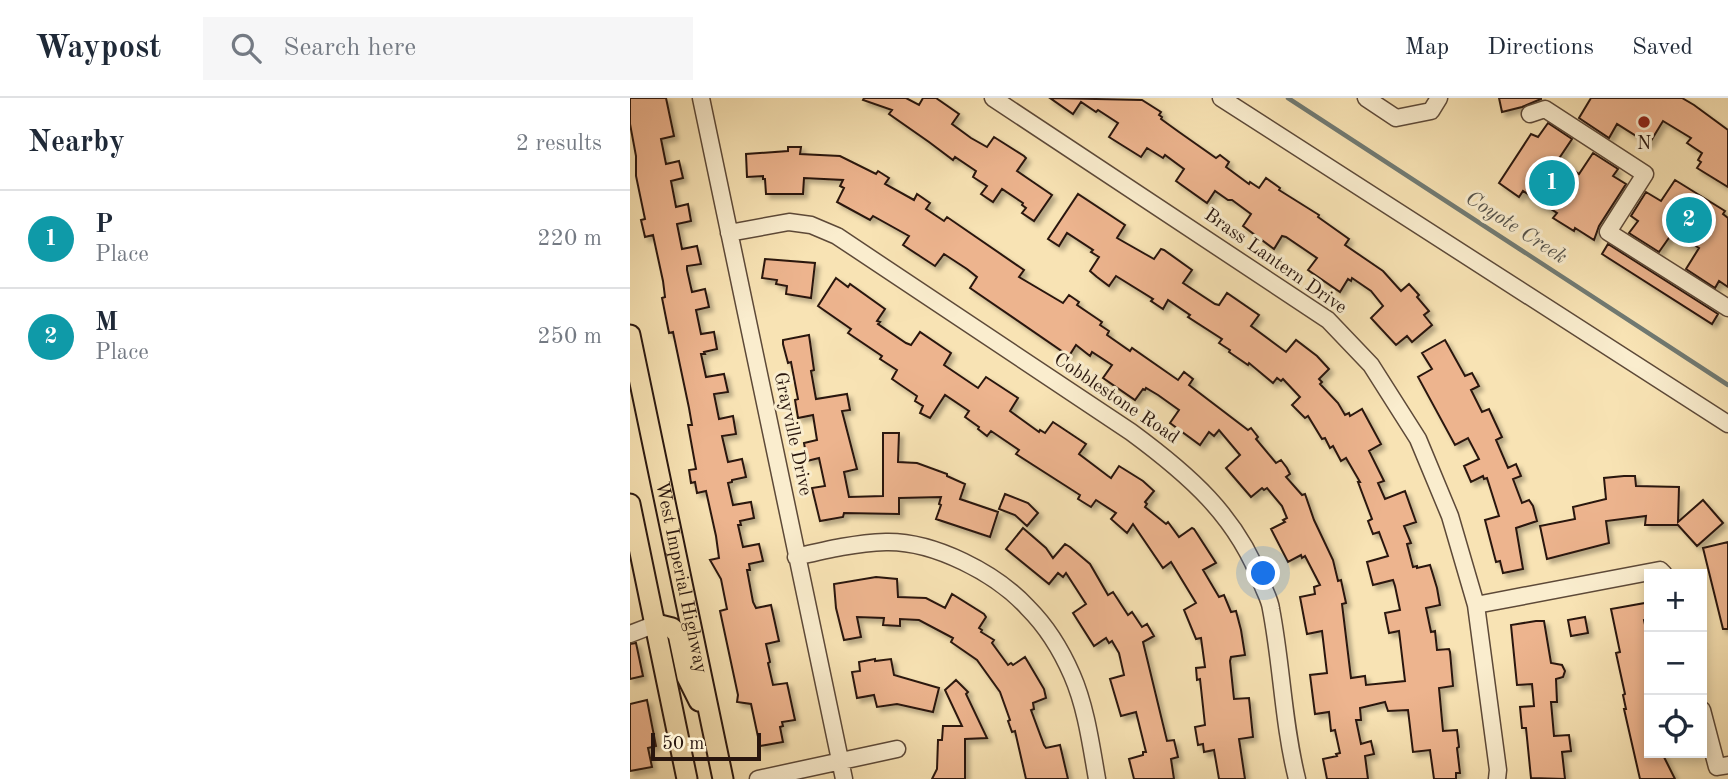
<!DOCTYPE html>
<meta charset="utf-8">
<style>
body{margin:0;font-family:"Old Standard TT",serif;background:#f6f6f7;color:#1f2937}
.controls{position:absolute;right:21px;bottom:21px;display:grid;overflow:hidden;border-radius:0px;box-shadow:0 4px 10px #0003}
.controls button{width:63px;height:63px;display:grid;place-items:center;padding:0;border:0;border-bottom:2px solid #e0e1e3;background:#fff;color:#1f2937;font:35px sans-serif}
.scale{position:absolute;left:21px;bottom:18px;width:110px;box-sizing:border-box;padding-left:7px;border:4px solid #29160e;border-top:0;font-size:19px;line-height:24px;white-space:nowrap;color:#29160e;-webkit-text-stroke:5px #faedce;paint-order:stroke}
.you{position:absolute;left:634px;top:476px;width:24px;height:24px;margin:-18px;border:5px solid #fff;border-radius:50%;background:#1a73e8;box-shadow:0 0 0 10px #1a73e833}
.badge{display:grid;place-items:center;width:46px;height:46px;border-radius:50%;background:#8f2418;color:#fff;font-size:23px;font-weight:700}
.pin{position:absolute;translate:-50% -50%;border:4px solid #fff;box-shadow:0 2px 7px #0006}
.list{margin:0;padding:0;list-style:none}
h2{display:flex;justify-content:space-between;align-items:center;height:91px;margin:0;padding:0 28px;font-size:30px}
h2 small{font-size:23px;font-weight:400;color:#747a83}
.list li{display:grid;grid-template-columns:46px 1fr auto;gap:21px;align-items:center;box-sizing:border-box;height:98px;padding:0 28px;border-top:2px solid #e0e1e3}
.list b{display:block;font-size:26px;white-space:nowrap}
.list p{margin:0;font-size:23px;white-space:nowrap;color:#747a83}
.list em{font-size:23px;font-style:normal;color:#747a83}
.icon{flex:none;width:38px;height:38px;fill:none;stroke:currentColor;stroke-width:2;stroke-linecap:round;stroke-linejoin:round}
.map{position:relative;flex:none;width:1098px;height:681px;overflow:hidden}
header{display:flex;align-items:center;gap:42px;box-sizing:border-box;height:98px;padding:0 35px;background:#fff;border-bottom:2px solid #e0e1e3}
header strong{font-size:33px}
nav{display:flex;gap:38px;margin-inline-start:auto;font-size:24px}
.search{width:490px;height:63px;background:#f6f6f7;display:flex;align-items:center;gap:18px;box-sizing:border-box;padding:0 24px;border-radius:0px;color:#747a83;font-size:26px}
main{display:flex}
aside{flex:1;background:#fff}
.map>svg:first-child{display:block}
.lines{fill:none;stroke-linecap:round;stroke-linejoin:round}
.stream{stroke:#707a73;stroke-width:4.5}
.building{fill:#edb48e;stroke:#29160e;stroke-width:2;filter:url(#shadow)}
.minor-casing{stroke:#5d4938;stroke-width:19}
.major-casing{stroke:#29160e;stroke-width:23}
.minor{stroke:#faedce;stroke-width:16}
.major{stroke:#f8e3b4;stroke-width:19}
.poi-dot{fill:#8f2418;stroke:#faedce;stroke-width:2.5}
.labels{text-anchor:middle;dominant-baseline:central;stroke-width:6;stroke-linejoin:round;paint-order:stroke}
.poi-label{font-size:19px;fill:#29160e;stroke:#faedce}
.street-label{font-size:19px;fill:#29160e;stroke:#faedce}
.water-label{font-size:21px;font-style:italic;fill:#535049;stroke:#faedce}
</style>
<header>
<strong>Waypost</strong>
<div class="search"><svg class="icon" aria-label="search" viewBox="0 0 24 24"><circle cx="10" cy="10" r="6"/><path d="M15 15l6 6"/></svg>Search here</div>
<nav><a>Map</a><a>Directions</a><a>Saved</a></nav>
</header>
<main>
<aside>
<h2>Nearby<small>2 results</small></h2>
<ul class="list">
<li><span class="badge" style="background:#0f9aa8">1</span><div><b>P</b><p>Place</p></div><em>220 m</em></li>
<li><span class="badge" style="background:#0f9aa8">2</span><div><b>M</b><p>Place</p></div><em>250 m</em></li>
</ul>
</aside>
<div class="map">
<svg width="1098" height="681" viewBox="0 0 1098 681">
<defs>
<filter id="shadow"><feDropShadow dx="4" dy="4" stdDeviation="2" flood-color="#0004"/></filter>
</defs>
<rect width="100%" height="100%" fill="#f8e3b4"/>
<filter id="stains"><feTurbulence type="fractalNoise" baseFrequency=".00286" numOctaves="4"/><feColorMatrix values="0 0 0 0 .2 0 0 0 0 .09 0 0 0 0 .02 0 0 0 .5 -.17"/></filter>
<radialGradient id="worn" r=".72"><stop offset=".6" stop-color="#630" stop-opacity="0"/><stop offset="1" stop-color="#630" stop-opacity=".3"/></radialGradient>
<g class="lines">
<path class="stream" d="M658,0L1098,287"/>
</g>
<path class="building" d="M0,0H36L44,38L31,41L36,66L49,63L53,80L41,83L46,109L58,106L61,123L47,126L52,151L67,148L71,166L57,168V172L62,194L75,191L79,209L66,212L71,236L84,234L87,251L74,254L75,256H71L76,279L94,276L98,294L84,296L89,321L103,318L106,336L92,338L98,364L112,361L116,379L102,382V384L98,385L103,407L121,404L124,420L110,423L111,427H108L113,449L129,446L133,463L119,466L120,472H117L123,504L126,510L141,507L149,543L136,546L140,564L138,565L143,587L157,585L165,622L152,624L153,628L150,629L153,644L130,648L121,606L107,604L108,597L90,513L97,511L91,481L80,462L89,460L86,438L76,393L67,395L65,384L61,385L59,372L66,371L58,327H62L59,310L43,234L39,235L32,200L35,199L33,183L23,137L15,139L11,122L15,121L6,78V58L0,26Z
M234,0H276L289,7L293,0H306L329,16L322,26L341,40L357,49L364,39L394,58L396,60L387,73L422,97L404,123L392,115L396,110L392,107L393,105L372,91L363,104L351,96L357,88L343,79L346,73L325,59L323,62L299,44L259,16L262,12L233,2Z
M420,0L512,2L531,14L529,17L532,19L531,21L549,34L586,60L590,57L599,64L596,69L619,86L620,84L629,90L636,80L650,90L649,92L689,117L688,119L719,141L715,147L753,173L771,193L779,186L789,197L787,199L799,213L794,217L802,227L782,244L777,238L766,247L741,220L753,208L741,193L722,180L721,183L718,181L710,194L678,172L687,160L656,139L652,138L644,151L613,128L621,116L602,102H598L585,93L577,105L546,83L554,71L535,57L533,60L517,50L511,59L479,39L488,25L468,12L466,14L451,4L443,16Z
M869,0H911V1L892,9L872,14Z
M961,0H1052L1064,7L1098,32V89L1067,70L1071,64L1068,62L1072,55L1057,45L1061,40L1033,23L1019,46L987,26L979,40L949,20Z
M918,25L942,41L928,62L949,76L963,55L988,71L983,78L996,86L969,128L964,142L945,130L944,133L923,120L927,115L893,93L889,99L869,85L901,36L908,39Z
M158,49H171L170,56L210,58L246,76L248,73L259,80L255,86L284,102L287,96L300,105L296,111L314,123L317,119L394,172L389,179L433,205L439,197L449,204L447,207L472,224L470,227L479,233L477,237L500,253L502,250L548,282L554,274L563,281L559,287L618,332L621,330L628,339L626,341L646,365L651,362L657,370L660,376L656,379L672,397L675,396L684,422L703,462L708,483L711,482L716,505L712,506L721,580L735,578L736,587L775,583L769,533L759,535L755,515L770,512L765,488L763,482L743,487L737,464L758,458L749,434L743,436L738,423L742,421L728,384H730L716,360L711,363L703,348L700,350L695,340L692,341L678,318L675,320L662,307L670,299L653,281L651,283L647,280L643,285L619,265L618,267L599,254L600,252L589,245L592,241L558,219L560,217L538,202L533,211L521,203L523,201L486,178L479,188L467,179L460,173L469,159L461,154L463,152L437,135L429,148L418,141L448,96L495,127L487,140L524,161L531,151L534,152L562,172L553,185L585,206L589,207L597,195L629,217L621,228L656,254L666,242L687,258L699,271L689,281L692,284L690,286L708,305L715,317L719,315L720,318L732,311L751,346L739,353L754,383L748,385L755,401L775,393L786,424L774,428L781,445L777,446L783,469L787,468V470L800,467L807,490L810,507L796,510L801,534L805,533L807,552L819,551L820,554L823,588L809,590L813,633L827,632L829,649L827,650L830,675H826V681H804L800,652L783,654L778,612L758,613L755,604L730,610L731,622H726L731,646L741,643L744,656L735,658L738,681H697L693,661L707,658L706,656L710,655L705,632L701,633L699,614L685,616L680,577L697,575L692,533L677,536L670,499L685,496L684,489L690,487L675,458L672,460L671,457L658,464L641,431L655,424L653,422L657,420L652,408L637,390L634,392L632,390L621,399L596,370L610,357L589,332L584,338L579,334L570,347L540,325L549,312L528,297L516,290L515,292L513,291L505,302L473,280L482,267L462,254L460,258L446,247L439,258L340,190L347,179L337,171L314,156L305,168L273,147L279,138L243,118L240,122L207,104L214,90L210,88L213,82L174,80L173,96H136L135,81H133V78L117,79L116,56L158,53Z
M1045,82L1095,113L1093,116L1098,120V189L1089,183L1085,190L1056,171L1069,150L1043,134L1029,154L999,135L1008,123L1001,118L1016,94L1031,103Z
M978,146L1088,216L1082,226L972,156Z
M135,161L185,165L181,200L156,196L157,188L146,186L147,182L132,180Z
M206,180L218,189L220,186L255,211L247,223L250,224L248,226L276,245L281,247L290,234L321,255L314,267L348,290L356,279L388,300L380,313L409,334L410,332L415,335L423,324L456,346L449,356L478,378L481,380L489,368L513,383L524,393L515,404L517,406L515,409L536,426L538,424L549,439L562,430L564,431L586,465L573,472L589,499L594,497L601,514L606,513L611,532L615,557L601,559L600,563L604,601L619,600L623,639L609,641L615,681H589L584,652L574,654L573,646L568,647L565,629L575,627L570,581L567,582L566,570L575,569L571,540L566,541L554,512L566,505L541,464L533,470L503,426L497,435L481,421L486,415L466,402L461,409L448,401L450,397L386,356L389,352L361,333L357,338L348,331L349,329L335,319L339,313L315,297L300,320L290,315L293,308L285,303L287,298L262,281L267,272L250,261L252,258L218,235L221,231L188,208Z
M179,237L184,272L181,273L186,301L217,296L220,312L212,313L227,371L214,374L219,399L253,398V335H269L268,364L287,365L317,376V378L335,386L330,401L368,414L360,439L306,421L311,407L309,406L311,399L269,400V416L214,415L213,419L190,423L182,390L195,388L189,360L177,363L174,345L187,342L183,317L168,320L165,302L168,301L161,264L158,265L153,246V242Z
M815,242L835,278L842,275L849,288L841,292L852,314L859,311L864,322L872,339L866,342L878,370L886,366L891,378L883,381L892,405L899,402L903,408L907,423L886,430L893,471L873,475L870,463L866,464L855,422L869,418L857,380L854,381L853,378L841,384L834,368L849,361L838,340L825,347L788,279L802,271L792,255Z
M994,378H1005L1006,388L1049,389L1048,424L1073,402L1093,425L1067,448L1048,427H1015L1016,418L976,423L979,445L917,461L910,428L945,421L943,409L976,401L974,380Z
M375,396L398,405L408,415L397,428L385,417L369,411Z
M393,430L416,450L423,460L435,446L440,449L460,466L478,497L483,494L498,517L502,514L512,529L517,526L524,538L513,544L537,643L544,642L548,659L541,661L544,681H504L499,661L513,657V654H516L506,614L491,618L480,581L494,577L489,555L482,543L479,545L476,540L464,548L443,515L456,506L436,475L433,479L428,475L419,486L376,451Z
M1098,444V531H1093L1073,450Z
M246,479L267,481L268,499L296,500L315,510L322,496L354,516L356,519L349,530L352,532L351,534L364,542L362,545L378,567L381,565L383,567L395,559L414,591L416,600L403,605L404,611L401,612L414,647L416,650L430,647L438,681H396L385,633L382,634L378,623L380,622L370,594L347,562L321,544L323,540L289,522L270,521V528L253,527L254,520L227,519L231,539L214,542L206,510L204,486Z
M1015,505L1018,521L1014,522L1019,546V655H1032L1045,681H1010L994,611H996L993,597L995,596L986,555L990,554L981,511Z
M955,519L958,535L941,538L938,522Z
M906,523H914L921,565L932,567L935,573L933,579L926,581L927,604H921L924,638L939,637L941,653L932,654L935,681L901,680L896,630H892L890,609L904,608L902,586L887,587L881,527Z
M6,545L13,578L0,581V546Z
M245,561V563L261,561L264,577L309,590L303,614L267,606L247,609L244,597L227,600L222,574L230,573L229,564Z
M326,582L338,594L336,596L357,640L335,641V681H302L307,671L308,642H312L313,628H332L315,592Z
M17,602L26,648L18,650L22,669L0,673V606Z"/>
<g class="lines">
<defs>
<path id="minor" d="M71,0L214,681
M363,0L698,222L741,267L788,341L820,418L846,507L868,672L867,681
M591,0L1098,326
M736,0L766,20L801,13L809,0
M900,16L915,11L1015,76L978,134L1098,210
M99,135L159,124L181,127L207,138L501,334C558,376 607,418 632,486C635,494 640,502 641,511C652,568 653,625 667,681
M166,459C196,452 225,445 256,444C304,443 366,475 398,510C416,528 432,554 442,577C456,609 461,647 467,681
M846,507L1030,472L1034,476
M0,536L26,526
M1072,612L1087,669L1098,667
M128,681L267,651"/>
<g id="major">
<path id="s1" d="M0,237L93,681"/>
<path d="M0,406L57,681"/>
<path d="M26,526L42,530L48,536L57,579L69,603"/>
</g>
</defs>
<use href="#minor" class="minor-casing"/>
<use href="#major" class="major-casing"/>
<use href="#minor" class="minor"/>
<use href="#major" class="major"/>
</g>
<circle class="poi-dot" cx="1014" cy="24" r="7"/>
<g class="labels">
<g class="poi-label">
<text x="1014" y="46">N</text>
</g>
<g class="street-label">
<text transform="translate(645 164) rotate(35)">Brass Lantern Drive</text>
<text transform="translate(486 301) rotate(34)">Cobblestone Road</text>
<text transform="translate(162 336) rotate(78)">Grayville Drive</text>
<text stroke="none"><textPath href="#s1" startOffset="248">West Imperial Highway</textPath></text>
</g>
<g class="water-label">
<text transform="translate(886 130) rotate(33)">Coyote Creek</text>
</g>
</g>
<rect width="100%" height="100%" filter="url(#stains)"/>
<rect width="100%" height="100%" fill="url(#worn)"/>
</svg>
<div class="controls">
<button>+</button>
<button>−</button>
<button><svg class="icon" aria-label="locate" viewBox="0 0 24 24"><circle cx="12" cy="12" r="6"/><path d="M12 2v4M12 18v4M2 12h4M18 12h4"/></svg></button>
</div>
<div class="scale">50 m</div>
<div class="you"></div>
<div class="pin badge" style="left:922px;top:85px;background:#0f9aa8">1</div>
<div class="pin badge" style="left:1059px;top:122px;background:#0f9aa8">2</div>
</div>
</main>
